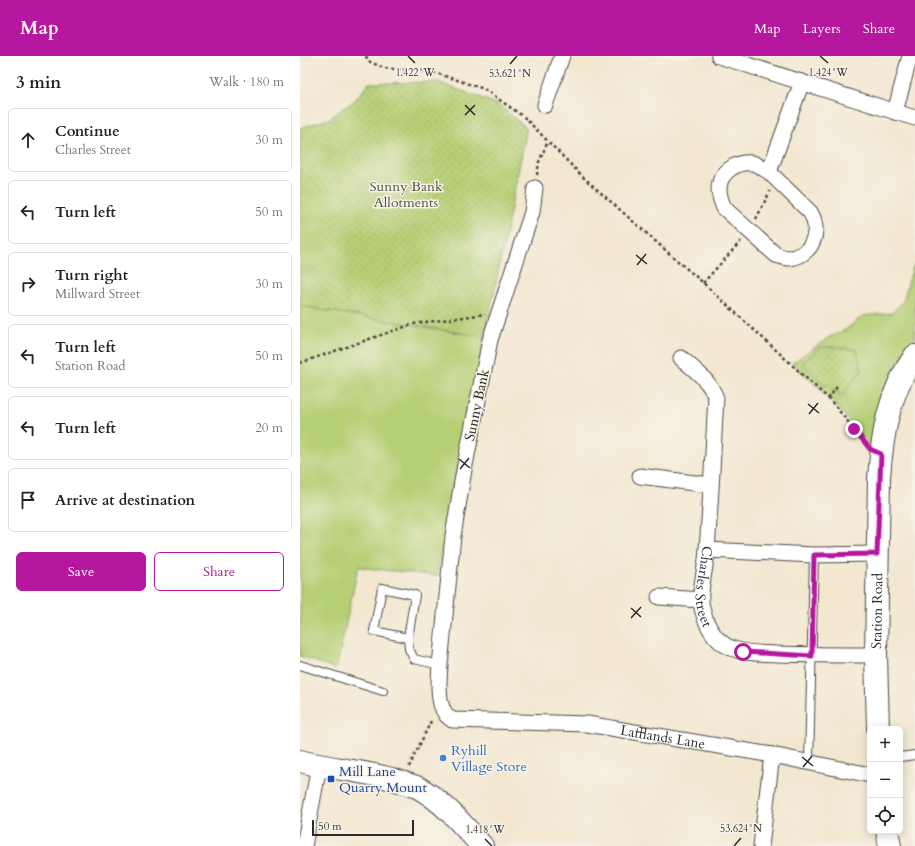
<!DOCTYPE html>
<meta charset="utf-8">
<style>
body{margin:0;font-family:Cardo,serif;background:#f2f2f2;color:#222}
.controls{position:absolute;right:12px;bottom:12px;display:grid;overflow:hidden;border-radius:6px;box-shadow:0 2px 10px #0003}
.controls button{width:36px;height:36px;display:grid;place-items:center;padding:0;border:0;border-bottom:1px solid #e0e0e0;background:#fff;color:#222;font:20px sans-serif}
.scale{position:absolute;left:12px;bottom:10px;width:102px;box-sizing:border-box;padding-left:4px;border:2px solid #2b2b2b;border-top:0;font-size:11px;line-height:14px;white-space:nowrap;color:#2b2b2b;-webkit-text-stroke:3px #f7f3e8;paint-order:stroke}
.stop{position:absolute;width:12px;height:12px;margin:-9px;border:3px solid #b5179e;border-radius:50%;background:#fff}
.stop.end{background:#b5179e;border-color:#fff;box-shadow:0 1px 4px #0008}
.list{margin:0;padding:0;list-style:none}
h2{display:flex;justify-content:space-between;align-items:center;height:52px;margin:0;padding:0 16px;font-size:17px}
h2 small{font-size:13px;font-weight:400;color:#767676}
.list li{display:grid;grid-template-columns:26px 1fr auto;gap:12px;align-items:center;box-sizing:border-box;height:64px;margin:0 8px 8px;padding:0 8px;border:1px solid #e0e0e0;border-radius:6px}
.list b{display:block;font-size:15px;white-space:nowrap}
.list p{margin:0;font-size:13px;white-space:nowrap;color:#767676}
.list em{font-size:13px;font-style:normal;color:#767676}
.actions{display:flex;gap:8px;padding:12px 16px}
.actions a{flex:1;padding:9px 0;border:1px solid #b5179e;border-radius:6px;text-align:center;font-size:14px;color:#b5179e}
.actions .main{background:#b5179e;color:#fff}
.icon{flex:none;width:22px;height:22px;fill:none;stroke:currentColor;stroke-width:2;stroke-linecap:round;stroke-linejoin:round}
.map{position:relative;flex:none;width:615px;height:790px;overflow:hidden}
header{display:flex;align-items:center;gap:24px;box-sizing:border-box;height:56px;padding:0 20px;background:#b5179e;color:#fff}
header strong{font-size:19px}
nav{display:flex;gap:22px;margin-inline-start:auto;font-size:14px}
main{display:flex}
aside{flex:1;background:#fff}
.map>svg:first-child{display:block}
.grass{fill:#b5cf75;stroke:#707d50}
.park{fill:url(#park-dots);stroke:#707d50}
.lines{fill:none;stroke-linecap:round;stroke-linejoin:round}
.lane-casing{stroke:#494744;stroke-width:10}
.street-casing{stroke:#494744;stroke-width:17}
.secondary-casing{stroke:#494744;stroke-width:24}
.path{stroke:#494744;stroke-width:2.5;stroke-dasharray:3 3;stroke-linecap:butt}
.lane{stroke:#fff;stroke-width:8}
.street{stroke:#fff;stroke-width:15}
.secondary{stroke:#fff;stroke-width:22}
.route{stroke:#b5179e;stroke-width:5}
.ticks{fill:none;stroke:#2b2b2b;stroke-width:1.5}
.shop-dot{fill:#3f7fe0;stroke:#f7f3e8;stroke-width:1.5}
.transit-dot{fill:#1a4fb4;stroke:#f7f3e8;stroke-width:1.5}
.labels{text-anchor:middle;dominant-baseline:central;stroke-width:3;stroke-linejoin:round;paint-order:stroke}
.park-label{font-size:14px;fill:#4e543e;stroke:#f7f3e8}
.street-label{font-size:14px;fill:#2b2b2b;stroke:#f7f3e8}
.shop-label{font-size:14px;fill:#366cbe;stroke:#f7f3e8;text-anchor:start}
.transit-label{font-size:14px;fill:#164399;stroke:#f7f3e8;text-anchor:start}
.ticks-label{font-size:10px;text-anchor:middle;fill:#2b2b2b;stroke:#f7f3e8;stroke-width:3;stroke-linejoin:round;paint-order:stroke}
</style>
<header>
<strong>Map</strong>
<nav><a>Map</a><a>Layers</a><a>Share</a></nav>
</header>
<main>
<aside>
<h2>3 min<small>Walk · 180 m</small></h2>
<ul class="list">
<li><svg class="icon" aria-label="ahead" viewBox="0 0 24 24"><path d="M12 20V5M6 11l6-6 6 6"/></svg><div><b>Continue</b><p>Charles Street</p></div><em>30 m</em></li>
<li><svg class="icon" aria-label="left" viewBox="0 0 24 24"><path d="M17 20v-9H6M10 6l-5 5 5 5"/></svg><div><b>Turn left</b></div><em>50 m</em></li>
<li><svg class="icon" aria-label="right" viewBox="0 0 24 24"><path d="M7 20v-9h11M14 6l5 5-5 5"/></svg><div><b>Turn right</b><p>Millward Street</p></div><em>30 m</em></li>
<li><svg class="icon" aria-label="left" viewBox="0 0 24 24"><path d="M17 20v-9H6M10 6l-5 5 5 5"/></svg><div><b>Turn left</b><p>Station Road</p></div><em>50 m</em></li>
<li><svg class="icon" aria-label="left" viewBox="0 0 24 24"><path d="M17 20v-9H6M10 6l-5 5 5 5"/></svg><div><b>Turn left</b></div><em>20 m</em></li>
<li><svg class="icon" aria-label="arrive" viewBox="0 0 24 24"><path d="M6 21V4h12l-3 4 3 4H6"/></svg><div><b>Arrive at destination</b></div></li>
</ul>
<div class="actions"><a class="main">Save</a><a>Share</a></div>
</aside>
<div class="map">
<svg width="615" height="790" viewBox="0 0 615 790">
<defs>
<pattern id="park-dots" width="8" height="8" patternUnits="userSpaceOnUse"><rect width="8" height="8" fill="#b5cf75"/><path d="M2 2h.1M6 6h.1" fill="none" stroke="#9cb265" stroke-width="1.8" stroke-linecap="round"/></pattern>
</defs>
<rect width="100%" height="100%" fill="#f7f3e8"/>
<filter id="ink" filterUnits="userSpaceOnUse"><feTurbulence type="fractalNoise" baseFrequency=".025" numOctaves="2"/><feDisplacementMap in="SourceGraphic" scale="8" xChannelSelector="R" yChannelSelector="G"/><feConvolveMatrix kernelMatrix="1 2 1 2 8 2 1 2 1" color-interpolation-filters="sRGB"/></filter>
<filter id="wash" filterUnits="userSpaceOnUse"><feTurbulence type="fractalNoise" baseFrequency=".012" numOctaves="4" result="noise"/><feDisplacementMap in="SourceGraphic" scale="16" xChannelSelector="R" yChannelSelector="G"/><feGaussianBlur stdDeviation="0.9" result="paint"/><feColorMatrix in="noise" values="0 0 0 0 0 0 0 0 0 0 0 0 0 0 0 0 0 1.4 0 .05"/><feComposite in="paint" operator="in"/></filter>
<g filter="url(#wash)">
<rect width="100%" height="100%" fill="#f3e7d0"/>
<path class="grass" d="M615,207V297L579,395L571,391L532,345L492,307L528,282L545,274L563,260L592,257L603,245L612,214Z
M0,250L185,281L137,520L58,511L36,613L0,600Z"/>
<path class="park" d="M138,26L197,48L227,72L185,281L0,250V72L29,63L55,44L69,27Z
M521,291H537L557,294L562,314L542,340L527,329H525L502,307Z"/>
</g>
<g filter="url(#ink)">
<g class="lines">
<defs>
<path id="lane" d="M108,582L74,575L82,532L115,539L108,582L109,593L114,603L140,609
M0,609L83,635
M600,701L615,699
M509,707L514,499"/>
<g id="street">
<path d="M419,0L615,62"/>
<path d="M245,49L262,0"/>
<path d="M595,56L610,0"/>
<path d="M469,116C464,113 457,108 452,107C436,105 419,117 419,133C419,140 421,145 424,152L476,199C480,200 484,202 488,202C512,201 522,175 510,156L469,116L502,26"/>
<path id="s1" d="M235,132L232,156L190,284L164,414L153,480L140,609C139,621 137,647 145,657C146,660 150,662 152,664L287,668L472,699L570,719"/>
<path id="s2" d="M381,302C396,315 409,324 416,342C413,392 411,443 407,493C407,507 399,534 401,547C404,565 413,585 431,592C445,598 461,597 476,598C509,599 542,599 576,599"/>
<path d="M340,420L410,429"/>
<path d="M407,494L514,499L577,498"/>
<path d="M359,541L401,544"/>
<path d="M4,790L19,710"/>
<path d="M461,790L472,699"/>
</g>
<g id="secondary">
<path id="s3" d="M578,673L576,599L579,422C582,379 589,335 615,300"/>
<path d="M0,705C35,714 71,715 105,727C109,729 115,730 119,732C144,746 163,769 182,790"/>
<path d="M587,775L590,790"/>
</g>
</defs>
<use href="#lane" class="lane-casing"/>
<use href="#street" class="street-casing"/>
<use href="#secondary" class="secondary-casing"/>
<path class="path" d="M66,0L68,5L84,12L136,17L184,33L224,61L283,121L380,207L400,224L530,344L565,386
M237,119L239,106L248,85
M456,163L470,135
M403,227L441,185
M0,307L113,268L185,258
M528,343L537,331
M109,711L132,663"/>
<use href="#lane" class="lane"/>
<use href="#street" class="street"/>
<use href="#secondary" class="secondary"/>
</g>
</g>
<g class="lines" filter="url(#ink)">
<path class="route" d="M443,596L512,600L514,499L577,498L581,398L570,393L554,373"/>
</g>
<path class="ticks" d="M108,0L115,7M520,0L528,7M210,8L217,0M165,49L175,59M165,59L175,49M336,199L347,208M337,209L346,198M508,348L519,357M509,358L518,347M159,403L170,412M160,413L169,402M331,552L341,561M331,562L341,551M502,701L513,710M503,711L512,700M185,783L192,790M434,790L441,782"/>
<circle class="shop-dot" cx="143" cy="702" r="4"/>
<rect class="transit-dot" x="27" y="719" width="8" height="8" rx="2"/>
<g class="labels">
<g class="park-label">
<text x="106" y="130">Sunny Bank<tspan x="106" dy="16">Allotments</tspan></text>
</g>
<g class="street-label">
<text transform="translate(177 349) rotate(-78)">Sunny Bank</text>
<text stroke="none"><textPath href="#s2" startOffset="243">Charles Street</textPath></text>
<text stroke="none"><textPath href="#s3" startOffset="118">Station Road</textPath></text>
<text stroke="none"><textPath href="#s1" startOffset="759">Lafflands Lane</textPath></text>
</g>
<g class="shop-label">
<text x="151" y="694">Ryhill<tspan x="151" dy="16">Village Store</tspan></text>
</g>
<g class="transit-label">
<text x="39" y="715">Mill Lane<tspan x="39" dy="16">Quarry Mount</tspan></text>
</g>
</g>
<g class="ticks-label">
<text x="115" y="20">1.422°W</text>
<text x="528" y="20">1.424°W</text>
<text x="210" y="21">53.621°N</text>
<text x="441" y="776">53.624°N</text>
<text x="185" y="777">1.418°W</text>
</g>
</svg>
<div class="controls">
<button>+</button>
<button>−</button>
<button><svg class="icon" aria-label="locate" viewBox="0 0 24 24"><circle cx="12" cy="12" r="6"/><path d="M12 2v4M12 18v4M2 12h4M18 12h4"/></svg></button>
</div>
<div class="scale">50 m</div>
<div class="stop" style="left:443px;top:596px"></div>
<div class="stop end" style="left:554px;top:373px"></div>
</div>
</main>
